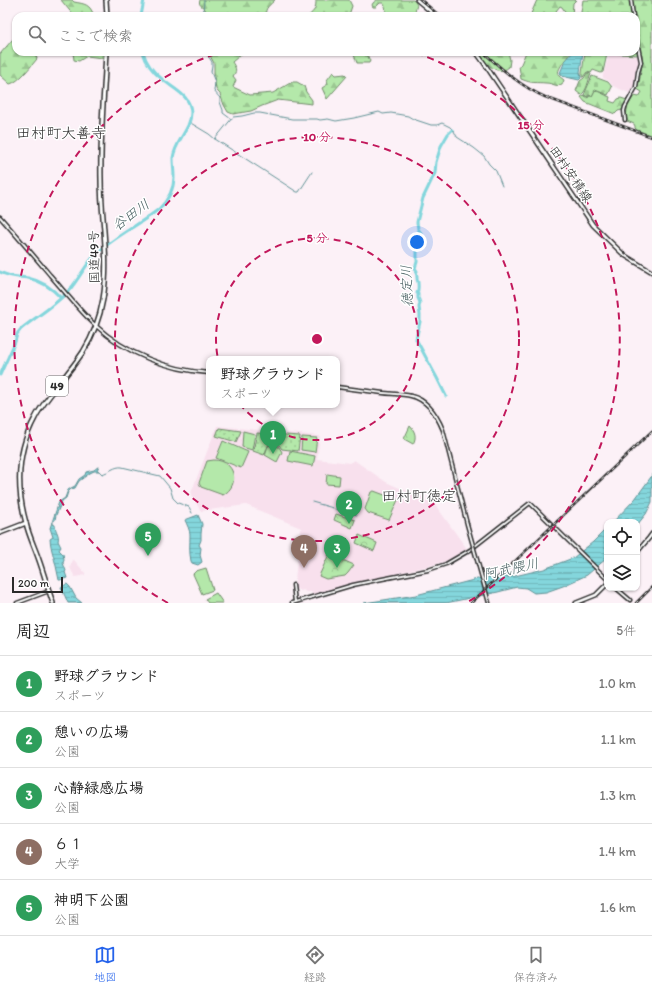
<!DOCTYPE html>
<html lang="ja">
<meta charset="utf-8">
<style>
body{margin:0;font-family:Itim,"Klee One",sans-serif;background:#f6f6f6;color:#222}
.controls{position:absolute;right:12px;bottom:12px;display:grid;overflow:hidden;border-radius:8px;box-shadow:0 1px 3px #0004}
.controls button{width:36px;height:36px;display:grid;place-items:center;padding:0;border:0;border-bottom:1px solid #e0e0e0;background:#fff;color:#222;font:20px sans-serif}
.scale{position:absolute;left:12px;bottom:10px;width:51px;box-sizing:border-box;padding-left:4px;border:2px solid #2b2b2b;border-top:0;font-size:11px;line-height:14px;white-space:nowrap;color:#2b2b2b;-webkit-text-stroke:3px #fff;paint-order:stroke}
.you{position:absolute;left:417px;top:242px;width:14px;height:14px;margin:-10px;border:3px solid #fff;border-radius:50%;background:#1a73e8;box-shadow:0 0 0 6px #1a73e833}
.badge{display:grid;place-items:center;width:26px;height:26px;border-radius:50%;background:#2563eb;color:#fff;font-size:13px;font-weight:700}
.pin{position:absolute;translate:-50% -33px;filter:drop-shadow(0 1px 2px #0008)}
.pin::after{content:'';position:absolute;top:21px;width:14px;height:12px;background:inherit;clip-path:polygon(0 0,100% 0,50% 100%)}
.popup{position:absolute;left:206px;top:356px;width:134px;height:52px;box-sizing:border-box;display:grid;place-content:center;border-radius:8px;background:#fff;filter:drop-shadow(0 1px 3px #0005);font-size:13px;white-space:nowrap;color:#767676}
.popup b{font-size:15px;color:#222}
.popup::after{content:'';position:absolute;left:50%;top:100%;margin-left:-8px;border:8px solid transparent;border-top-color:#fff}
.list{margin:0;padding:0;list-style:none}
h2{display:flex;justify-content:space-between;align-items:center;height:52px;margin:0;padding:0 16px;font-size:17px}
h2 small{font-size:13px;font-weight:400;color:#767676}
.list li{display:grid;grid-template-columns:26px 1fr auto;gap:12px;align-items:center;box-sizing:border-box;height:56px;padding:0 16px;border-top:1px solid #e0e0e0}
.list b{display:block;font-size:15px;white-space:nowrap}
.list p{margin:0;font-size:13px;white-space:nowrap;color:#767676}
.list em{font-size:13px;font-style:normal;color:#767676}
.icon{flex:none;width:22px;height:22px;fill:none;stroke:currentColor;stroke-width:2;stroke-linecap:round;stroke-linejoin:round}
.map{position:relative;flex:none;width:652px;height:603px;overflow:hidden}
.search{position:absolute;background:#fff;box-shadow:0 1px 3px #0004;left:12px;right:12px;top:12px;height:44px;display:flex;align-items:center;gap:10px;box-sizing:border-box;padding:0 14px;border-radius:12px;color:#767676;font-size:15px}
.sheet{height:332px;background:#fff}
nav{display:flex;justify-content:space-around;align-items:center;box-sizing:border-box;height:56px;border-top:1px solid #e0e0e0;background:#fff;font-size:11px;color:#767676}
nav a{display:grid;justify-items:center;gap:2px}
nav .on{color:#2563eb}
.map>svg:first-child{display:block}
.built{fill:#f8e0ed}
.grass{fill:url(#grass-dots);stroke:#708a6a}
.forest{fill:url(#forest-firs);stroke:#708a6a}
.cemetery{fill:url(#cemetery-stones);stroke:#708a6a}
.park{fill:url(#park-crowns);stroke:#708a6a}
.pitch{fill:#b4e8aa;stroke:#708a6a}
.water{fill:url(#water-rules);stroke:#609295}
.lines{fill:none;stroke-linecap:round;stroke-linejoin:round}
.stream{stroke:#609295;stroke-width:1}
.river{stroke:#84d6dc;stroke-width:3}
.tertiary-casing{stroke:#2b2b2b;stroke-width:5}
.secondary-casing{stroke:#2b2b2b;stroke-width:5.5}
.primary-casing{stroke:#2b2b2b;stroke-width:6}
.trunk-casing{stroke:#2b2b2b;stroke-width:6}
.tertiary{stroke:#fff;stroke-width:2}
.secondary{stroke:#fff;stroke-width:2.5}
.primary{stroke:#fff;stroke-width:3}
.trunk{stroke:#fff;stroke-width:3}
.rail-casing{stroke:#2b2b2b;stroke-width:2.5}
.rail{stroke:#fff;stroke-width:1;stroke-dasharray:3;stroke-linecap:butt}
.tertiary-bridge-casing{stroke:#2b2b2b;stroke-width:5;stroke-linecap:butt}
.tertiary-bridge{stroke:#fff;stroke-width:2}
.ring{fill:none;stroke:#c2185b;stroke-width:2;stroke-dasharray:7 5}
.labels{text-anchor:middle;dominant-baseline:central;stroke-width:3;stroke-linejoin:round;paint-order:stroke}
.shield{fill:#fff;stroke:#6b6b6b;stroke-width:1}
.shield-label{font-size:12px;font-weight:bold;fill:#2b2b2b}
.street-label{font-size:13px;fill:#2b2b2b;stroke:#fff}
.water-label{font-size:14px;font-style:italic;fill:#465e60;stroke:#fff}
.quarter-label{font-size:15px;fill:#2b2b2b;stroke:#fff}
.centre{fill:#c2185b;stroke:#fff;stroke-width:2}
.ring-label{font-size:12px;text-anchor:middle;font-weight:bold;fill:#c2185b;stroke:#fff;stroke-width:3;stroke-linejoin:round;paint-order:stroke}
</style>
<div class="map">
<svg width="652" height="603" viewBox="0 0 652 603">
<defs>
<pattern id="grass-dots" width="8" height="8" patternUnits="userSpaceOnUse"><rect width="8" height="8" fill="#b4e8aa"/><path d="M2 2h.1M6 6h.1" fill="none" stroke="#9bc792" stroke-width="1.8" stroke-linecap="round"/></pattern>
<pattern id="forest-firs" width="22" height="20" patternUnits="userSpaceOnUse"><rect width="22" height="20" fill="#b4e8aa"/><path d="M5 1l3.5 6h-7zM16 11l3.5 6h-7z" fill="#9bc792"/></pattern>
<pattern id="cemetery-stones" width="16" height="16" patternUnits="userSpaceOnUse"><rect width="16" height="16" fill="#b4e8aa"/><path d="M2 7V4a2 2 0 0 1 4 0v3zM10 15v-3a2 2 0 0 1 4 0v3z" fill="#9bc792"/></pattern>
<pattern id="park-crowns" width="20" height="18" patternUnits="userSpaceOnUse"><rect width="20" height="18" fill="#b4e8aa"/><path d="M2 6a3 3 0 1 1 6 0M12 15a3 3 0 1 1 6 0" fill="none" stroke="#9bc792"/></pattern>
<pattern id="water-rules" width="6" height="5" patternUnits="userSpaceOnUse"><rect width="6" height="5" fill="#84d6dc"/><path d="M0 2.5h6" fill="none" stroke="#72b8bd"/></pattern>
</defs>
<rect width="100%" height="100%" fill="#fcf1f7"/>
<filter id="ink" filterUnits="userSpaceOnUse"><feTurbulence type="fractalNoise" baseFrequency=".025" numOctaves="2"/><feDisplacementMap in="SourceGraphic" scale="8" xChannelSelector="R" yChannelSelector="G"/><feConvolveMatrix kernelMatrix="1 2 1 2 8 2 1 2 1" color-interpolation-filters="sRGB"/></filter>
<g filter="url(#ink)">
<path class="built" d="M609,54L636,56L638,55L640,60L637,84L631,97L629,93L613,86L609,81L603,78V75Z
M217,426L320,436L317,459L350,463L354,460L386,482L411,493H413L434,503L467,549L447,561L433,565L364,581L314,596L311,592H306L303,590L301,591L294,588L301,528L246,505L201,511L191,495V493Z
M73,560H74L85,573V575L75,577L72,572L70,567Z"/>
<path class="grass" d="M219,428L241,431L236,442L216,436Z
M257,433L300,436L298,451L282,449L279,445L269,444L264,455L253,451Z
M339,500L360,508L356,514L337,508Z
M338,541H341L350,545L343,559L330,553L336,543Z"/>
<path class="forest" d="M61,0H72L74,2C85,4 90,4 94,16H74Z
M200,0H275C270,5 264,8 266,16H234L229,12L223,14L222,16H207L205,9C202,6 198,5 200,0Z
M316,0H349L352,6L350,12L346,16H308C315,11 316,8 316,0Z
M377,0H413C419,5 416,6 415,12L418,14V16H380L386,11L385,6L383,3H380L376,7H373L372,5L373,3Z
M537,0H576L573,3L572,16H568L562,7L560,6L556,11L558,16H530Z
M583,0H652V134L650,135L637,130L635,128V126L634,124L627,121C625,110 628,105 634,96L639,97L642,92L637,89C640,81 643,62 642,54L636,55L609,53L607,54L603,72L601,73L593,70L591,73L587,72L583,77H582V73L585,52H636V16H581V12Z
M16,38V52H34L36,55L37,59C31,66 19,82 10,84L0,75V54L13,39Z
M73,52H99L104,53V57L102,58L87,56L79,61L74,60Z
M208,52H244L232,62C235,67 238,70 233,76L236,80L233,87L250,95L273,93L292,82H297L304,86L306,92L312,100V104L278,100L262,106L251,111L233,114L228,112L224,105L220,94L218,92L216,89L215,82L214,77V63L209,54Z
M353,52H366L370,61L369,63H357Z
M478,52H508L510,60L509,67C496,78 485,61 478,52Z
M526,52H571C568,57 555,70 559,76C561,78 563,79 564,80L562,85C556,87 552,83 546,83C535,82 533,84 521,79L519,66L521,64Z
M333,72L336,75L345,74L347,76L327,99L322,88L328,84L327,80Z
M595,90L610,97L609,101L615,103L618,99L621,98L627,100L622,110L618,111L615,114L585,102L581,97L584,95L588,98L589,96H592Z"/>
<path class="cemetery" d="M587,73L591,74C588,81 587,91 581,95L576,91L580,81L584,78Z
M592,76L608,82L612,87L608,95L595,90L592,96L588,95V97L584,95Z"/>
<path class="park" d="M410,426C415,431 417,437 413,444L404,439Z
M336,514L355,520L352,528L334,520Z
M359,535L377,543L374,551L356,543Z
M329,554L354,565L348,573L345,576L326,579L319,576Z"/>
<path class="pitch" d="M243,431L255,434L252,450L242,447Z
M302,437L317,438L315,452L301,450Z
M223,441L248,452L241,468L216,458Z
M272,445L279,447L282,452L277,462L265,455L268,446Z
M290,451L315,456L313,466L288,461Z
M214,460C235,460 241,485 223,495L201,487L199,483L207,461Z
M327,474L340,476L339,485L326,484Z
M374,491L398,500L389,520L368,513L365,509L371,492Z
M206,568L213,590L202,594L193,574L196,571Z
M216,593L223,603H208L205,599Z"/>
<path class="water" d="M573,52H583L580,72L581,78L579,80L562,76L560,73L565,61Z
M99,466L97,470L99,471H94L90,473L79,481L75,488L71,489L68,492L66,498L62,501L60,506L56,515L55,520L53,521V524L55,525C55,531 60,535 58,541L61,547L59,550L63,554L64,559L63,563L66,571L65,572L67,578L60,580H59C58,575 57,571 56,566C54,557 51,550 50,539L53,537L50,528L59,502L65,498L68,490L71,488L75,486L79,479L85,475L86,472L94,470Z
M652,474V502L646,514L637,525V522H613L635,499L651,477Z
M198,515L202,524L201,534V540L199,545L201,548L200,555L202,562L198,565L192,563L191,561C189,552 190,544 190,535C190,530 187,525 185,520Z
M607,528V558L587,575L563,586L546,592L534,593L526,588L517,587L498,592L446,603H364L416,595L485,577L515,576L544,569L573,558L593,542Z
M67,584L70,587L76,598L82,603H68L61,587Z"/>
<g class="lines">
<path class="stream" d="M203,16L204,0
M206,52L208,56L212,62V65L211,72L215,82L214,91L220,98V102L223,110V113L231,119
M189,122L209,134L215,139L297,192H299L312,172
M215,139L233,117L242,116L254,113H260L292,119H317L320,120L328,119L336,121L354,118L379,112L383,114L391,113L408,116L413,119L431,125H437L442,123L450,127L454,131L457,137L474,148L484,156L489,164L496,171L502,186
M99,471L102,474C109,472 115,466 122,467L160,476L170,488L173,498L178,503L189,507L192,513
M312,502L333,508
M335,509L357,515"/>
<path class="river" d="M141,16L144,0
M0,272C9,277 18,277 28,278C42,281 52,288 61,298
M0,375L15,342L17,334L21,329C38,315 57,305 71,288C80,277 86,264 96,254C115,236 139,225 159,209C168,200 174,190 174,177C174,171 173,165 173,158C175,141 191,129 191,113C191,95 173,89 162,79C153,72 146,63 143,52
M446,396L437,378L416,339L420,322V315L419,307L420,303L419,300L418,298V294L417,293C419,290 418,285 418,282C416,280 418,276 416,273L417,271L415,268L417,262V251L419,248V240L418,237L421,233L418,229L417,222L423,198L435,173L436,162L441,146L448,134L452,130"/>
<defs>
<path id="tertiary" d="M631,0L633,16
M625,120L624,111L625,107L636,87L638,72L641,62L636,36
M0,217C17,236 34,256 50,275C65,292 79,310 95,325C126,354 168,370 209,373
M337,387C352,389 368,391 383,393C392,394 402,394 411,396C428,400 437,415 443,430L467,524
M474,549L489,603
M293,585L295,602
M616,588L630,600
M17,603L49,591
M292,603L353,585L377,580L428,570L446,564L470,550L530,503L607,579"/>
<path id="secondary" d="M417,0L436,16
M476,52L484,63L593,225L624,255L652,272
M637,552L649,538L652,534
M576,603L596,595L607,584"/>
<path id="primary" d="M0,533L26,523"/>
<path id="trunk" d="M106,0L107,16
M53,603C48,589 44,574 39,560C35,548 29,536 26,523C16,487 17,451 35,418C41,406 50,396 57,386C66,375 75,364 83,352C93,336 100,317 103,299C110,259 101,219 101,179C100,136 104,94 106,52"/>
</defs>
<use href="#tertiary" class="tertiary-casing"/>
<use href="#secondary" class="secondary-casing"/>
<use href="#primary" class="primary-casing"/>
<use href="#trunk" class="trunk-casing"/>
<use href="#tertiary" class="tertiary"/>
<use href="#secondary" class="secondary"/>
<use href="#primary" class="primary"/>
<use href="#trunk" class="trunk"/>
<defs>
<path id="rail" d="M421,0L440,16
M483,52C502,69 521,87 545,97L652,137
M471,603L652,431
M636,603L652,587"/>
</defs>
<use href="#rail" class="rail-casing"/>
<use href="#rail" class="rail"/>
<defs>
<path id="tertiary-bridge" d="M467,524L474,549"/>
</defs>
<use href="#tertiary-bridge" class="tertiary-bridge-casing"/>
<use href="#tertiary-bridge" class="tertiary-bridge"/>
</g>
</g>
<g class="ring">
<circle cx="317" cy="339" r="101"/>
<circle cx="317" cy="339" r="202"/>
<path d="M168 603A303 303 0 0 1 218 53M416 53A303 303 0 0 1 466 603"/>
</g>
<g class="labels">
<rect class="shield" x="46" y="376" width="22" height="20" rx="3"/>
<g class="shield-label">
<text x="57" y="386">49</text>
</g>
<g class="street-label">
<text transform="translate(571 174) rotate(56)">田村安積線</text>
<text transform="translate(94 257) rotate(-91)">国道49号</text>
</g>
<g class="water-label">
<text transform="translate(131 215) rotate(-36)">谷田川</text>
<text transform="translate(407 286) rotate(-92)">徳定川</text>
<text transform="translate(511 569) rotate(-12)">阿武隈川</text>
</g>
<g class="quarter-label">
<text x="61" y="133">田村町大善寺</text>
<text x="419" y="496">田村町徳定</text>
</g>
</g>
<circle cx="317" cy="339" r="6" class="centre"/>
<g class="ring-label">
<text x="531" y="129">15 分</text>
<text x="317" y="141">10 分</text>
<text x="317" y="242">5 分</text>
</g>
</svg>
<div class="controls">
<button><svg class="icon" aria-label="locate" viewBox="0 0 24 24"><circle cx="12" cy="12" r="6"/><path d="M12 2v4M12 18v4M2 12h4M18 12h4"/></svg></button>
<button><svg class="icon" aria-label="layers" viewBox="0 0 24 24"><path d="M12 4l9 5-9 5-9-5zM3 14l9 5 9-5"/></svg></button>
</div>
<div class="scale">200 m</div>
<div class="you"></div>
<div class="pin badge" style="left:273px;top:454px;background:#2e9e5b">1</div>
<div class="popup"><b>野球グラウンド</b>スポーツ</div>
<div class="pin badge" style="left:349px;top:524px;background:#2e9e5b">2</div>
<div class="pin badge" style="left:337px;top:568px;background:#2e9e5b">3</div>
<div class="pin badge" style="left:304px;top:568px;background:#8d6e63">4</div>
<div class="pin badge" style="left:148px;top:556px;background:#2e9e5b">5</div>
<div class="search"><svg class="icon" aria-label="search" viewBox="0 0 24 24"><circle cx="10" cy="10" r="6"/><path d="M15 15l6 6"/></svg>ここで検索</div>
</div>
<section class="sheet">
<h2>周辺<small>5件</small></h2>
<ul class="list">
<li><span class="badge" style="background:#2e9e5b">1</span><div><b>野球グラウンド</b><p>スポーツ</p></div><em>1.0 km</em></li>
<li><span class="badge" style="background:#2e9e5b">2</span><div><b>憩いの広場</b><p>公園</p></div><em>1.1 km</em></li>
<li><span class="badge" style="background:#2e9e5b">3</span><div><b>心静緑感広場</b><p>公園</p></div><em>1.3 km</em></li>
<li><span class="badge" style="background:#8d6e63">4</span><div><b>６１</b><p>大学</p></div><em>1.4 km</em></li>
<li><span class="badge" style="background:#2e9e5b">5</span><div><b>神明下公園</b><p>公園</p></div><em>1.6 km</em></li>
</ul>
</section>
<nav>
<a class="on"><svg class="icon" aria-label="map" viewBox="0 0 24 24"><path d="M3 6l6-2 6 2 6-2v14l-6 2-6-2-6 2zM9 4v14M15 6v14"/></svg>地図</a>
<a><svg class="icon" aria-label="directions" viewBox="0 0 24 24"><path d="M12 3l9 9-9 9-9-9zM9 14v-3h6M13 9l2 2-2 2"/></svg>経路</a>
<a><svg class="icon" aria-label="saved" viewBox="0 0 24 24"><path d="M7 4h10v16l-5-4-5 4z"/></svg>保存済み</a>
</nav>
